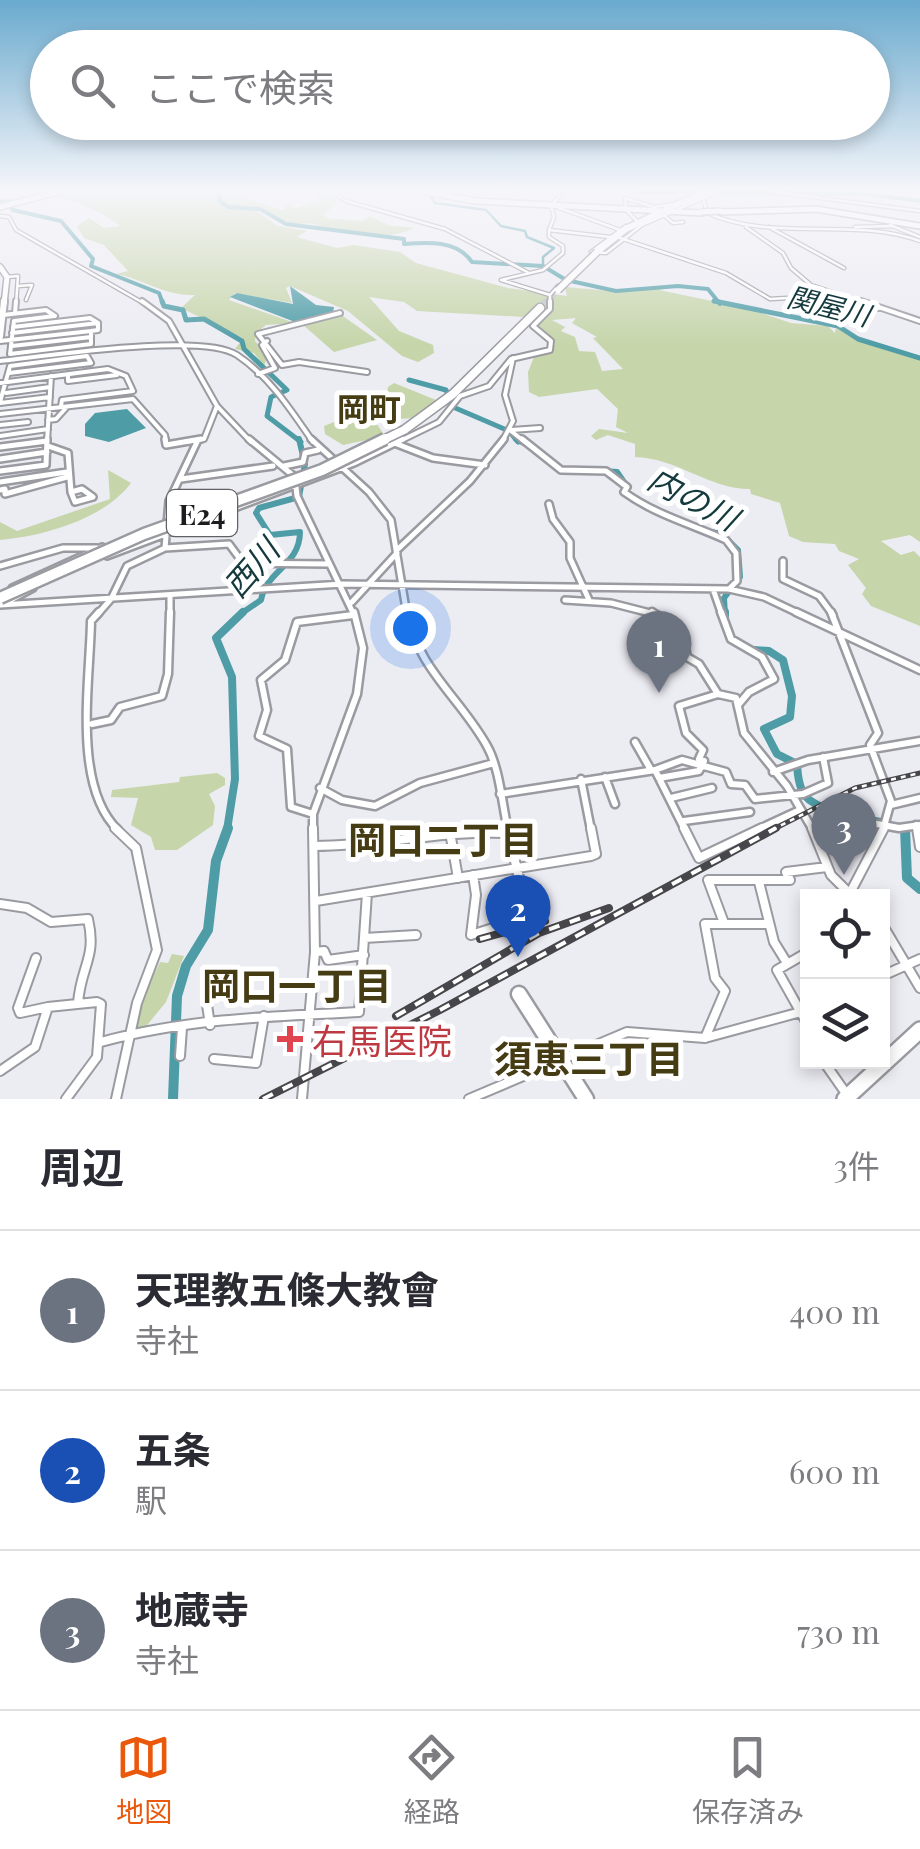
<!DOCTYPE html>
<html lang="ja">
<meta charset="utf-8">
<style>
body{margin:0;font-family:"Playfair Display","Noto Sans JP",serif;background:#f7f7f7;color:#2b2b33}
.controls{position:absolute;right:30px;bottom:30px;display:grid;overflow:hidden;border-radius:0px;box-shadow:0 5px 15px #0003}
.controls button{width:90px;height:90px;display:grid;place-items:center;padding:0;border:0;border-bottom:2px solid #e1e1e2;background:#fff;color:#2b2b33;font:50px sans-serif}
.you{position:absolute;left:410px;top:628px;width:35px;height:35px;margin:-25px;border:8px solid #fff;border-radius:50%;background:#1a73e8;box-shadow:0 0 0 15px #1a73e833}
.badge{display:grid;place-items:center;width:65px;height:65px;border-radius:50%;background:#ea580c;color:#fff;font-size:32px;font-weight:700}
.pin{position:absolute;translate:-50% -82px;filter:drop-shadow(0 2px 5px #0008)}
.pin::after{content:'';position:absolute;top:52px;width:35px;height:30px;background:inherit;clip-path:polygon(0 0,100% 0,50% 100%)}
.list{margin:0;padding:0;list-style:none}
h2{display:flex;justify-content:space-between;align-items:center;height:130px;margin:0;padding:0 40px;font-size:42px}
h2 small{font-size:32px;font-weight:400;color:#7c7c81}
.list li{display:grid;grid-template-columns:65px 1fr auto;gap:30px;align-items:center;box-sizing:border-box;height:160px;padding:0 40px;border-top:2px solid #e1e1e2}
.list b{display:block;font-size:38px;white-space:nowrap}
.list p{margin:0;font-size:32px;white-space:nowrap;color:#7c7c81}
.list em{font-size:32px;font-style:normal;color:#7c7c81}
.icon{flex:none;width:55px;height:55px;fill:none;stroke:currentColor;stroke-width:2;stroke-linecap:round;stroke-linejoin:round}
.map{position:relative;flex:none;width:920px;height:1099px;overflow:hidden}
.search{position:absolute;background:#fff;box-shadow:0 5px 15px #0003;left:30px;right:30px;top:30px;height:110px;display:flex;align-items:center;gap:25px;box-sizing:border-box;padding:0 35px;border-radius:55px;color:#7c7c81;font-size:38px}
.sheet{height:610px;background:#fff}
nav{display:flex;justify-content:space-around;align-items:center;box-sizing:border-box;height:140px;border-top:2px solid #e1e1e2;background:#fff;font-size:28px;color:#7c7c81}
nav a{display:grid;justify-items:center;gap:5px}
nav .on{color:#ea580c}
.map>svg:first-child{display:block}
.green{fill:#c6d5aa;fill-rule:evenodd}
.water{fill:#4e9ca6}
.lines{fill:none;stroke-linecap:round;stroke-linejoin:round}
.stream{stroke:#4e9ca6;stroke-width:2.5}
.river-far4{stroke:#4e9ca6;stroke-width:4}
.river-far3{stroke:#4e9ca6;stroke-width:5}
.river-far2{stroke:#4e9ca6;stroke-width:6}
.river-far1{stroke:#4e9ca6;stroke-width:8}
.river{stroke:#4e9ca6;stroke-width:10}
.highway-tunnel-far1{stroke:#c3c3c9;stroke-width:6;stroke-dasharray:6 2.5;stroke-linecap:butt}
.highway-tunnel{stroke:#c3c3c9;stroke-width:8;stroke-dasharray:8 4;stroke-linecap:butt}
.minor-far4-casing{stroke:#9a9aa1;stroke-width:5}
.minor-far3-casing{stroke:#9a9aa1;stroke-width:8}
.minor-far2-casing{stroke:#9a9aa1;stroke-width:10}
.minor-far1-casing{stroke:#9a9aa1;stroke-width:11}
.minor-casing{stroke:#9a9aa1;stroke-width:12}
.major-far2-casing{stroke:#9a9aa1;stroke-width:8}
.major-far1-casing{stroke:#9a9aa1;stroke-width:10}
.major-casing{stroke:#9a9aa1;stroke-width:19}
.highway-far2-casing{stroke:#9a9aa1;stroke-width:9}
.highway-far1-casing{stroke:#9a9aa1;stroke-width:11}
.highway-casing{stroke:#9a9aa1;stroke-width:20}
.minor-far4{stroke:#fff;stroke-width:2.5}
.minor-far3{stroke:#fff;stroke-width:4}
.minor-far2{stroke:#fff;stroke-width:5}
.minor-far1{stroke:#fff;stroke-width:6}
.minor{stroke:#fff;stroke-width:8}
.major-far2{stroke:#fff;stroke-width:5}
.major-far1{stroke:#fff;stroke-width:6}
.major{stroke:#fff;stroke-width:14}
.highway-far2{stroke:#fff;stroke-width:6}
.highway-far1{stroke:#fff;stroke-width:8}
.highway{stroke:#fff;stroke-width:15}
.rail-far1-casing{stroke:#47474b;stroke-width:5}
.rail-casing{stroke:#47474b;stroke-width:8}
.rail-far1{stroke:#fff;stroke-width:2.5;stroke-dasharray:5;stroke-linecap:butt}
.rail{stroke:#fff;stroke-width:4;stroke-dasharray:11;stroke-linecap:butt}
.major-bridge-casing{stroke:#9a9aa1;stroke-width:8;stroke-linecap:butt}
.highway-bridge-far2-casing{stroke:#9a9aa1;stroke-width:9;stroke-linecap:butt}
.highway-bridge-far1-casing{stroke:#9a9aa1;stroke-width:11;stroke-linecap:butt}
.highway-bridge-casing{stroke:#9a9aa1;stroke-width:15;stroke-linecap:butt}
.major-bridge{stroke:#fff;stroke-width:5}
.highway-bridge-far2{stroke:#fff;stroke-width:6}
.highway-bridge-far1{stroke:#fff;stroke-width:8}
.highway-bridge{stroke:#fff;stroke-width:10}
.health-dot{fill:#e0444e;stroke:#fff;stroke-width:4}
.labels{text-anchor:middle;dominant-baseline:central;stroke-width:10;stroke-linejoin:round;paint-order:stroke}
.far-water-label{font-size:28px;font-style:italic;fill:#143a3e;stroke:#fff}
.shield{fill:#fff;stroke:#616163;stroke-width:2.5}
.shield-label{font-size:28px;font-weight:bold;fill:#1d1d20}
.neighbourhood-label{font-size:32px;font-weight:bold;fill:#453c13;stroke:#fff}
.water-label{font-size:32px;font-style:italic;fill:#143a3e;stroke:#fff}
.near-health-label{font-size:35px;fill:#be3a42;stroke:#fff;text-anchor:start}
.near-neighbourhood-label{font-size:38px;font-weight:bold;fill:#453c13;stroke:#fff}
</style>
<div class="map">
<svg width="920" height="1099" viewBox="0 0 920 1099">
<rect width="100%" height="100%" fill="#ececf3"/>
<path class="green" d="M63,192H249V199L282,210L291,203L294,209L318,201V192L334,195L336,203L324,214L325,218L362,221L370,216L387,225L414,228C389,242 339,234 314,224C307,221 298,226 291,223C278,219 268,208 251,207L278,226L307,231L297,237L337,248L353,245L400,252L416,263L508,288L567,296L565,287L623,292L665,287L668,288L659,290L746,308L791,323L828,326L835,333L836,328L920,359V542L910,535L881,541L901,555L914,551L920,557V626L871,606L862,594L866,588L848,565L859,559L839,551L835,544L803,542L789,536L780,503L751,494L750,489C709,489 677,458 635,457V444L608,435L596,440L591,436L599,429L628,433L616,427L618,409L597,389L539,397L529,392L528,372L534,357L550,352L555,344L536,327L542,318L417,311L404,302L369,297L399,331L433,345L434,353L418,362L402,356L348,311L290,286L286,288L292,303L235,293L229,300L295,323L266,325L256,333L255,341L268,355L264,366L254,353L235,349L243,338L181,308L195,295C164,296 146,280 116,274L128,271L104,245L84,238L77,226L89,218L104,228L120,226C105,213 75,200 54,196ZM576,318L572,323L597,337L593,338L623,369L602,371L595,352L579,351L575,337L561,331L565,327L552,320Z
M340,314L377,340L334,352L302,324Z
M394,383L436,400L416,418L374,420L385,436L343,445L325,434L324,426L386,401L388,387Z
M108,470L131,483C104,519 44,536 0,540V522L17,531L110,499Z
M217,773L225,778V785L209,794L215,806L213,825L177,850H155L151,837L131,825L138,798L111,797L112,790L179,782L180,777Z
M172,954L184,956L166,1002L143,1030H135L138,1008L160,962L168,963Z"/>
<path class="water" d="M290,286L316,305L334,307L333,313L295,322L230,297L237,293L293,304Z
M127,409L146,428L109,442L85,436V424L95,413Z"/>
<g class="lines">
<path class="stream" d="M428,193L435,203L486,210L501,226L525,231L527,237L554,248L543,257V266"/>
<path class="river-far4" d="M220,192L219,200L228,207L260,209L286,224L404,239V244C428,242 457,240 472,262L543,266L566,280L616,291L678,286L708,289L720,304
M639,192L868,194L920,201
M0,202L8,201L13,210L61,221L93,259L91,266L159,293L163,304"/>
<path class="river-far3" d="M162,301L164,306L183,310L186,320L204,319L242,341L244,349L287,390L271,397L267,416L301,442
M714,301L838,326L858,339L920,358
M409,380L446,390L453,407L509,431L518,442"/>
<path class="river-far2" d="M516,439L530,446
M576,469L617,472L628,488
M639,501L672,517
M711,532L722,534L738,550L740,577L724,598L725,615
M239,615L261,600C266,571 300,565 300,532L270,535L256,513L259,508L299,497L305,464L299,439"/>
<path class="river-far1" d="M725,612V617
M754,650L769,651L783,660L792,696L790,717L764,729L777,754L797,764C799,804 811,801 844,817
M861,819L888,823
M227,830L235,779L232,677L216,638L243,612"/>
<path class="river" d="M905,828L907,878L920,889
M173,1099L177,996L186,966L208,930L216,861L228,828"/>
<path class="highway-tunnel-far1" d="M544,304L555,293"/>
<path class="highway-tunnel" d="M540,308L547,301"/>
<defs>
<path id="minor-far4" d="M333,192L346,201L445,229L529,273
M774,192L920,211
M703,198L707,213C775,243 850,216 920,241
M554,206L620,230
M0,216L9,217L16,230L145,304
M665,216L673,223L683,222
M637,221L626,210L625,198L654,207L673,204
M890,225L920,237
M626,226L591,252L606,253L642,225L717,192
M746,227L783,253L791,268L811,285L868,304
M769,227L844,268
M855,227L893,226
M549,230V237L563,246V253L543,270L501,280L550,295
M549,230L610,237
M549,230L554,217L551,205L564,192
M620,238L726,273L770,299L805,297L838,304
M7,277L18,276L16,304
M18,286L32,285L26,300
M550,304V295L558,286"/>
<path id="minor-far3" d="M142,301L169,321L217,406L251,442
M826,301L880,308
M861,301L920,321
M15,313L16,301
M340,313L258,334L282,365L299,362L367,372
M3,315L46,310L55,316
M54,316L14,321L10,354L91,344V331L98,330V323
M13,327L90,318L98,323
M12,333L98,323
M0,341L91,331
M12,346L91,337
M0,361C46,356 203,332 237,355C270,377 291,410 313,442
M68,374V381L117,375
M258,374L275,368L262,345L267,341
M0,383L108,369L126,376L133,391L62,400L61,406
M6,393L50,387
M0,402L10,366L87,356L91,363L9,373
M0,403L50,397
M0,414L133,399L165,435L166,442
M48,420L56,419L66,408
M0,425L28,422
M511,430L540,428
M511,431L525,442
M0,436L48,429
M39,442L47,441
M47,442L51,376
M185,442L204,439L217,406
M398,442L439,422L460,396L489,386L511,359L550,350L551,341L533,326L550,309V301
M502,442L513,421L505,395L513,358"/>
<path id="minor-far2" d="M165,439L166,445L201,439
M249,439L295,477L297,496L354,615
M311,439L369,492L391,520L407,615
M522,439L561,470L606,471L627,487L624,492C656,515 691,524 726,540L736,553L737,581L729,589
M397,444L433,458L485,465
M48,446L68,453L71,492
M0,447L47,441
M0,459L47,452
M284,466L303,462L305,453L318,450
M0,471L46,465L47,439
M181,479L273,466
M0,482L67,472
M82,489L93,497L75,502L71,492Z
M0,490L5,489V494L67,477
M549,504L553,519L570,542V558L589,600
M165,548L229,544L243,563L329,564
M397,550L470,481L504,439
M107,556L354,463L403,439
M783,561V579L819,596L833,615
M0,566L63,548H97
M12,588L102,547
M713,589L722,615
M565,600L611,603L658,615
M352,602L397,553
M3,604L33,588
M0,605L343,584L729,589L764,597L802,615
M97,615L111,599L127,566L165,548L169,501L197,442
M170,615V596"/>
<path id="minor-far1" d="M99,612L91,621C90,681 72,786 118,830
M407,612C417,668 461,699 487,746C500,769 502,805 508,830
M652,612L682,633L687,657L699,664L718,694L736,698L744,733L787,786L813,830
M721,612L731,639L762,657L774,679L749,692L738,705
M796,612L920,670
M831,612L878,733L870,745L891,801L883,830
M92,724L111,720L120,707L162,696L168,674L170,612
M635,742L651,770
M699,759L703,750L686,733L679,706L718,694
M655,770L685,830
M773,772L808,760L920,741
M605,777L615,804
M659,778L699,771L704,761
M581,779L591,830
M320,788L342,800L375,806L420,783L494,763
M500,794L655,770L682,760L726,772L731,784L745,785L755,799L803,794L828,783L823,757
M671,798L712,788
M891,805L920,798
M313,814L291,807L287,749L259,736L267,710L261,680L285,660L297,622L353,615
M838,817L899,828L920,825
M684,821L750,812
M916,825L917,830
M313,830V814L357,694L363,648L354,612
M757,830L800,810"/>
<path id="minor" d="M115,828L136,848L157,950L137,1003L116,1099
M507,828L520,882
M684,828L699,858L762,828
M812,828L831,875L852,896
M917,828L920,847
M450,832L458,878
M315,846C380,846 443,830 508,833
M473,875L476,895L471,935L496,927
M520,882L529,892L540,894L543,902L508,912L504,901Z
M759,882L774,942L787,963
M850,893L884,828
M316,901L591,856L596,854L591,828
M0,904L27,908L51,922L88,919C97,958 81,965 78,1003
M724,923L708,880H790L786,872L827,867
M882,924L920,988
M364,938L416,935
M315,952L324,951L328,960L364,955
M808,952L777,970L808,1025
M36,958L18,1008L20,1013L48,1007
M882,976L920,959
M206,998L210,1025
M705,1038L725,991L715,978L705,924H769
M101,1042C184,1019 273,1016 359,1012L367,893
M180,1056L182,1028
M214,1059L256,1063L264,1016
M824,1062L845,1092
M0,1071L35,1047L48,1007L97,1002L101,1004L97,1057L66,1099
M302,1099L315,952L313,828
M469,1099L627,1032L705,1038L808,1010"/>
<path id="major-far2" d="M425,192L476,201L702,213
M0,207L58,192
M721,212L816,209L920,226
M0,267L7,277L4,304"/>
<path id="major-far1" d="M0,337L4,301"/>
<path id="major" d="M519,994L586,1099"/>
<path id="highway-far2" d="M666,209L708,192
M597,252L626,229L661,212"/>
<path id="highway-far1" d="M404,430L453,394L540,308"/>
<path id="highway" d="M845,1099L920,1030"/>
</defs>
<use href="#minor-far4" class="minor-far4-casing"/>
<use href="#minor-far3" class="minor-far3-casing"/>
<use href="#minor-far2" class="minor-far2-casing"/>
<use href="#minor-far1" class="minor-far1-casing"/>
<use href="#minor" class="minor-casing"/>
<use href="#major-far2" class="major-far2-casing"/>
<use href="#major-far1" class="major-far1-casing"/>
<use href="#major" class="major-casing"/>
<use href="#highway-far2" class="highway-far2-casing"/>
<use href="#highway-far1" class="highway-far1-casing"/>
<use href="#highway" class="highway-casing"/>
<use href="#minor-far4" class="minor-far4"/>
<use href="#minor-far3" class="minor-far3"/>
<use href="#minor-far2" class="minor-far2"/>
<use href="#minor-far1" class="minor-far1"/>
<use href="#minor" class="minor"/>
<use href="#major-far2" class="major-far2"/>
<use href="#major-far1" class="major-far1"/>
<use href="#major" class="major"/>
<use href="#highway-far2" class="highway-far2"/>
<use href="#highway-far1" class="highway-far1"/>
<use href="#highway" class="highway"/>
<defs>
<path id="rail-far1" d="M772,830L855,788L920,773"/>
<path id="rail" d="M480,939L545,921
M396,1016L539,933L609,908
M263,1099L440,1010L776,828"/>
</defs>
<use href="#rail-far1" class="rail-far1-casing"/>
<use href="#rail" class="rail-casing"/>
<use href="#rail-far1" class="rail-far1"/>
<use href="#rail" class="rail"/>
<defs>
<path id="major-bridge" d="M701,212L721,211"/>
<path id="highway-bridge-far2" d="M558,290L597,252"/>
<path id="highway-bridge-far1" d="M379,442L404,430"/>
<path id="highway-bridge" d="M0,598L144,534L322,470L385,439"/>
</defs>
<use href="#major-bridge" class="major-bridge-casing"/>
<use href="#highway-bridge-far2" class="highway-bridge-far2-casing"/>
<use href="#highway-bridge-far1" class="highway-bridge-far1-casing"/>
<use href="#highway-bridge" class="highway-bridge-casing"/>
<use href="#major-bridge" class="major-bridge"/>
<use href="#highway-bridge-far2" class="highway-bridge-far2"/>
<use href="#highway-bridge-far1" class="highway-bridge-far1"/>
<use href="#highway-bridge" class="highway-bridge"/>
</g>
<linearGradient id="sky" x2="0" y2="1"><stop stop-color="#6aaace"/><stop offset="0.55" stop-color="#f6f6fa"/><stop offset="1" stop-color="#f6f6fa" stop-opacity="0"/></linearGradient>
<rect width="920" height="346" fill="url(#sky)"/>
<path class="health-dot" d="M285 1024h10v10h10v10h-10v10h-10v-10h-10v-10h10z"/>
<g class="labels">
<g class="far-water-label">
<text transform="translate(829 305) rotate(14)">関屋川</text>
</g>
<rect class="shield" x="167" y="490" width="70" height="46" rx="8"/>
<g class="shield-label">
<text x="202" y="513">E24</text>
</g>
<g class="neighbourhood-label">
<text x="369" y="407">岡町</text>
</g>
<g class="water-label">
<text transform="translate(694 497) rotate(28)">内の川</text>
<text transform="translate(250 567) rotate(-49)">西川</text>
</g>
<g class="near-health-label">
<text x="312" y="1039">右馬医院</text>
</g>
<g class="near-neighbourhood-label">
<text x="443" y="838">岡口二丁目</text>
<text x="297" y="984">岡口一丁目</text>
<text x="589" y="1057">須恵三丁目</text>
</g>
</g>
</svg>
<div class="controls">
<button><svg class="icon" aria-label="locate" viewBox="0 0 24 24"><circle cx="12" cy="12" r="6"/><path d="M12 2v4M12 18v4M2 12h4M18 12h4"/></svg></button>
<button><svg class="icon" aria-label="layers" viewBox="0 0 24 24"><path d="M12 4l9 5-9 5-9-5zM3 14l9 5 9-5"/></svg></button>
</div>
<div class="you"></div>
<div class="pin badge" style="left:659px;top:693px;background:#6b7280">1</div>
<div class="pin badge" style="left:518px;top:957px;background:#1a4fb4">2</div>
<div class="pin badge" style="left:844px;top:875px;background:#6b7280">3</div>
<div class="search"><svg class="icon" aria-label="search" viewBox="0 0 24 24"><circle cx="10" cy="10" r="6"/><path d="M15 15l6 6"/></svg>ここで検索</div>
</div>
<section class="sheet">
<h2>周辺<small>3件</small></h2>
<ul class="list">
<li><span class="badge" style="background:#6b7280">1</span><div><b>天理教五條大教會</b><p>寺社</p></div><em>400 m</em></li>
<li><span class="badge" style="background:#1a4fb4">2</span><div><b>五条</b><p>駅</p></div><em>600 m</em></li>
<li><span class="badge" style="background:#6b7280">3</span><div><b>地蔵寺</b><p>寺社</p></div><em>730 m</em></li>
</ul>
</section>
<nav>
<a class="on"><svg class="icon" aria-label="map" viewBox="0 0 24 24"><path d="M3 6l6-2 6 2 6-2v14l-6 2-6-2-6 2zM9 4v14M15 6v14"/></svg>地図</a>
<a><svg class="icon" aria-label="directions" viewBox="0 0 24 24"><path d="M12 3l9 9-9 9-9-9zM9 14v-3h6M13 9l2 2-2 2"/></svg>経路</a>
<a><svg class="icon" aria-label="saved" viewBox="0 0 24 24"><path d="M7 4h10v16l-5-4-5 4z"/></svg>保存済み</a>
</nav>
